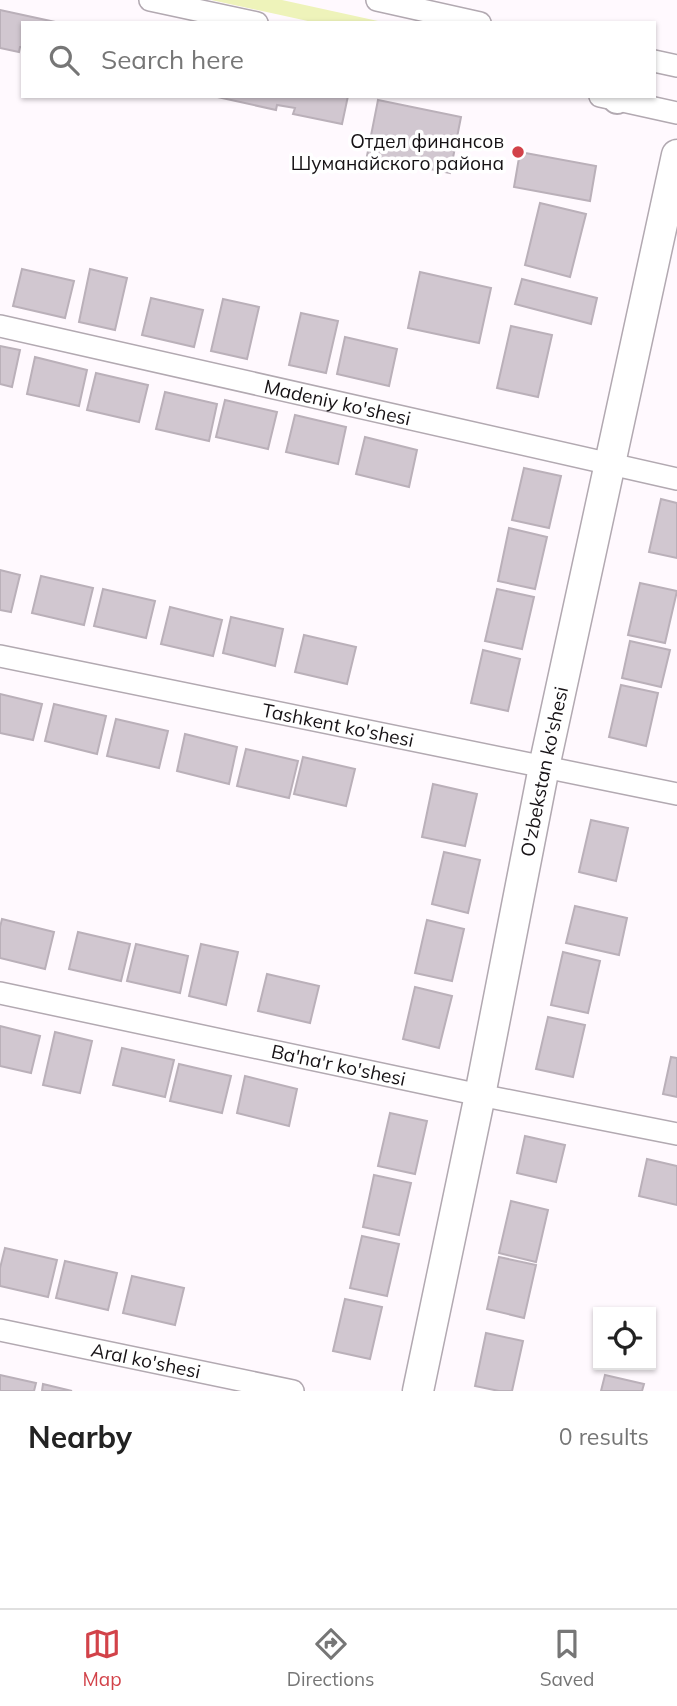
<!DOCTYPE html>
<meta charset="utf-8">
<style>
body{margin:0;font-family:Mulish,sans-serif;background:#f2f2f2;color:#222}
.controls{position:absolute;right:21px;bottom:21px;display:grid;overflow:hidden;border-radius:0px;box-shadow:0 2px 5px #0004}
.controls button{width:63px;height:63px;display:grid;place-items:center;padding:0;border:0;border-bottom:2px solid #e0e0e0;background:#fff;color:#222;font:35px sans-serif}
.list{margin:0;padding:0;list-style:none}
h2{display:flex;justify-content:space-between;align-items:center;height:91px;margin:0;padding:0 28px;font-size:30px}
h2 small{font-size:23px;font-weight:400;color:#767676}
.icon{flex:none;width:38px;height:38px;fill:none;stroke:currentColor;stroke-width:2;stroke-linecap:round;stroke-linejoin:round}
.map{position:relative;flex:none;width:677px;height:1391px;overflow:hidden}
.search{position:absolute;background:#fff;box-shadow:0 2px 5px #0004;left:21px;right:21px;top:21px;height:77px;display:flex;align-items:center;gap:18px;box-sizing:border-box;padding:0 24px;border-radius:0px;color:#767676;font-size:26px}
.sheet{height:217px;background:#fff}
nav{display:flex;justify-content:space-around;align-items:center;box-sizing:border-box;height:98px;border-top:2px solid #e0e0e0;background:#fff;font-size:19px;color:#767676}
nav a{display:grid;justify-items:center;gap:4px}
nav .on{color:#d24249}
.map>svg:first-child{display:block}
.green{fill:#eef3ba}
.building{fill:#d1c7d0;stroke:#bab0b9;stroke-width:2}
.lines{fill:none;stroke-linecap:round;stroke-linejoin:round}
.minor-casing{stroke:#b2a9b1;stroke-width:24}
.tertiary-casing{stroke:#b2a9b1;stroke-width:30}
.secondary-casing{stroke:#b2a9b1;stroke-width:33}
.minor{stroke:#fff;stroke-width:21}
.tertiary{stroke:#fff;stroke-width:26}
.secondary{stroke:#fff;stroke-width:30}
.poi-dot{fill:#d24249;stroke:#fff;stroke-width:2.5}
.labels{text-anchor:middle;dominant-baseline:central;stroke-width:7;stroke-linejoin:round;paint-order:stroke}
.poi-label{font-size:19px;fill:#161215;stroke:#fff;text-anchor:end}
.street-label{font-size:19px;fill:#161215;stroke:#fff}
</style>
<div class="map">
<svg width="677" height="1391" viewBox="0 0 677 1391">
<rect width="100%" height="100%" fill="#fff9fe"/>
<path class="green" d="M211,0H282L387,23H317Z"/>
<path class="building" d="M0,10L60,23H23V47H20L19,52L0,48Z
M213,96H348L342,124L293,114L295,108L277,105L276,110Z
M378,100L461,117L450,173L367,156Z
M520,152L596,166L590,201L514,187Z
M540,203L586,214L570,277L525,265Z
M22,269L74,281L65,318L13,306Z
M90,269L127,278L115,330L79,322Z
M420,272L491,288L479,343L408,328Z
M522,279L597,298L591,324L515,304Z
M151,298L203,310L194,347L142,335Z
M223,299L259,307L247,359L211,351Z
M301,313L338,321L326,373L289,365Z
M511,326L552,335L538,397L497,388Z
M345,337L397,349L389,386L337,374Z
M0,346L20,350L12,387L0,384Z
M35,357L87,370L79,406L27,394Z
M96,373L148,385L139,422L87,410Z
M165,392L217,404L209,441L156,429Z
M225,400L277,412L268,449L216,437Z
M295,415L346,427L338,464L286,452Z
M365,437L417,450L409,487L356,474Z
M524,468L561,476L549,528L512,520Z
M661,499L677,503V558L649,552Z
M509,528L547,537L535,589L498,581Z
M0,570L20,575L11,612L0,610Z
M41,576L93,588L84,625L32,613Z
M640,583L677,591L665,643L628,635Z
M103,589L155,601L146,638L94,626Z
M497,589L534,597L522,649L485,641Z
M170,607L222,620L213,656L161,644Z
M231,617L283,629L275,666L223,653Z
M304,635L356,647L347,684L295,672Z
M630,641L670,650L661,687L622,678Z
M483,650L520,659L508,711L471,703Z
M621,685L658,693L646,746L609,737Z
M0,694L42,704L33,740L0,733Z
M54,704L106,716L97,754L45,741Z
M116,719L168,731L159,768L107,756Z
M185,734L237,747L229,784L177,771Z
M246,749L298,761L289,798L237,786Z
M303,757L355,769L346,806L294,794Z
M433,784L477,794L465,846L422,837Z
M591,820L628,828L616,881L579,872Z
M444,852L480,860L468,913L432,904Z
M575,906L627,918L619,955L566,943Z
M2,919L54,932L45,969L0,958V927Z
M427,920L464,929L452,981L415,973Z
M78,932L130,944L121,981L69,969Z
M136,944L188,956L180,993L127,981Z
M201,944L238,952L226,1005L189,996Z
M563,952L600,961L588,1013L551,1005Z
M267,974L319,986L310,1023L258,1011Z
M415,987L452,996L439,1048L403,1039Z
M548,1017L585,1025L573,1077L536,1069Z
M0,1026L40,1036L31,1073L0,1066Z
M55,1032L92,1041L80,1093L43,1085Z
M122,1048L174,1060L165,1097L113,1085Z
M671,1057L677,1058V1097L663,1094Z
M179,1064L231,1076L222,1113L170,1101Z
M245,1076L297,1089L289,1126L237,1113Z
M390,1113L427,1121L415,1174L378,1166Z
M525,1136L565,1145L556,1182L517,1173Z
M647,1159L677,1166V1205L639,1196Z
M374,1175L411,1183L399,1235L363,1227Z
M511,1201L548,1210L536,1262L499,1253Z
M362,1236L399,1244L387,1296L350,1288Z
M5,1248L57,1260L48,1297L0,1286V1268Z
M499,1257L536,1265L524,1318L487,1309Z
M65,1261L117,1273L108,1310L56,1298Z
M132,1276L184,1288L175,1325L123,1313Z
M345,1299L382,1307L370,1359L333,1351Z
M486,1333L523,1341L512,1391H499L475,1386Z
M0,1375L36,1383L34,1391H0Z
M605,1375L644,1384L642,1391H601Z
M43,1384L72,1391H42Z"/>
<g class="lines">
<defs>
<g id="minor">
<path d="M150,0L257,23"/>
<path d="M377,0L480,23"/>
<path d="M654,61L677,66"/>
<path d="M600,96L677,113"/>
<path id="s1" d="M0,326L677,479"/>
<path id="s2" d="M0,656L677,794"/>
<path id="s3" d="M0,993L480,1095L677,1134"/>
<path id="s4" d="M0,1330L293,1391"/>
</g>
<path id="tertiary" d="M617,100L618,96"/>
<g id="secondary">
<path id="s5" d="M418,1391L480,1095L544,767L677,155"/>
</g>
</defs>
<use href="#minor" class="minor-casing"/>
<use href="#tertiary" class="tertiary-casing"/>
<use href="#secondary" class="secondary-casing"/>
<use href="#minor" class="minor"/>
<use href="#tertiary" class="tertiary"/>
<use href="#secondary" class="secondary"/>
</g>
<circle class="poi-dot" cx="518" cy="152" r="7"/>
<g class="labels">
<g class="poi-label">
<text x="504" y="141">Отдел финансов<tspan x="504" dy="22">Шуманайского района</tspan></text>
</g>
<g class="street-label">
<text stroke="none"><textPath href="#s1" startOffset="346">Madeniy ko'shesi</textPath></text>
<text stroke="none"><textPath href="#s2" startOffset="345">Tashkent ko'shesi</textPath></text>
<text stroke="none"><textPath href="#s5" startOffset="632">O'zbekstan ko'shesi</textPath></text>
<text stroke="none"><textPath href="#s3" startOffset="346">Ba'ha'r ko'shesi</textPath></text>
<text stroke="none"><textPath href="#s4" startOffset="149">Aral ko'shesi</textPath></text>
</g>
</g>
</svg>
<div class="controls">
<button><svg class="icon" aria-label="locate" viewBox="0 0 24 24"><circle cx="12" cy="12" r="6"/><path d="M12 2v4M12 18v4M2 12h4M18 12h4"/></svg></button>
</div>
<div class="search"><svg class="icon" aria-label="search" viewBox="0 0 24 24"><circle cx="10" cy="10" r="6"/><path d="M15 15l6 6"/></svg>Search here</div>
</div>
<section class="sheet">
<h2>Nearby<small>0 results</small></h2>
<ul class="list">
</ul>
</section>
<nav>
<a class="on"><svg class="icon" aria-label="map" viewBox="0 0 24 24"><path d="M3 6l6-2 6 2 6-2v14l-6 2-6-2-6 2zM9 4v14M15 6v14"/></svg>Map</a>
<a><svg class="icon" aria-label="directions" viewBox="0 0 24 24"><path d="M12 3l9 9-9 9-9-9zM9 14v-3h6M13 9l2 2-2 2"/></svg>Directions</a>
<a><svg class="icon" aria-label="saved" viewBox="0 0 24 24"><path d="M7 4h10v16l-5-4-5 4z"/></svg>Saved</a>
</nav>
